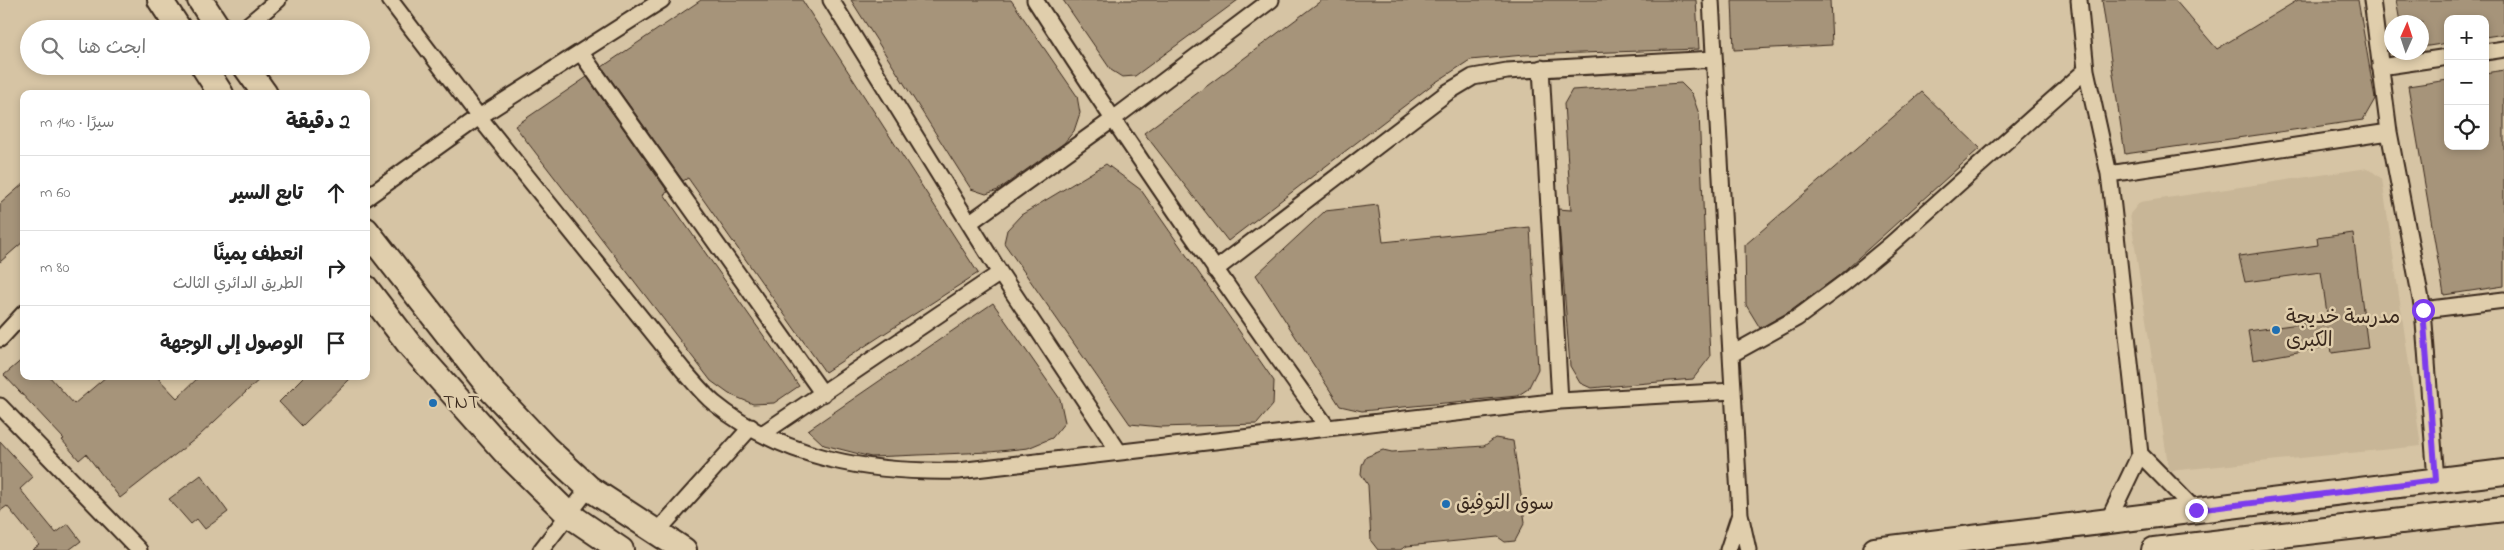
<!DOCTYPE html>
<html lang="ar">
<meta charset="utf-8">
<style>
body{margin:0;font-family:"Indie Flower","Playpen Sans Arabic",sans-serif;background:#f2f2f2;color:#222;direction:rtl}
.controls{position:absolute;right:15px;top:15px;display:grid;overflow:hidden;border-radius:10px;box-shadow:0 2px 8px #0003}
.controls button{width:45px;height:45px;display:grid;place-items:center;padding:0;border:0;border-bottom:1px solid #e0e0e0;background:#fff;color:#222;font:25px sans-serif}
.compass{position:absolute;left:2384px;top:15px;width:45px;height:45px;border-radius:50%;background:#fff;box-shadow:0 2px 8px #0003;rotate:3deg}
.stop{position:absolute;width:15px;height:15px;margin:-11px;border:4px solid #7c3aed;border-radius:50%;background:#fff}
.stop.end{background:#7c3aed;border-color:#fff;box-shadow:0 1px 5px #0008}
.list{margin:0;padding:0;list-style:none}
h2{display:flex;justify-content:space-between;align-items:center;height:65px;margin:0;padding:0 20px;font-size:21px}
h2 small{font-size:16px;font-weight:400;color:#767676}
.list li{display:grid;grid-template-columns:32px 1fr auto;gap:15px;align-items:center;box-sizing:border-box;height:75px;padding:0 20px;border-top:1px solid #e0e0e0}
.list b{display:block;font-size:19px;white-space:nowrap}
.list p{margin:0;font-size:16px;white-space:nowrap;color:#767676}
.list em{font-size:16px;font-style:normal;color:#767676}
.icon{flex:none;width:28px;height:28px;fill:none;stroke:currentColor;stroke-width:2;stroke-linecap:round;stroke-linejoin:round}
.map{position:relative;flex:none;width:2504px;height:550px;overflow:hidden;direction:ltr}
.search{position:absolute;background:#fff;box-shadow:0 2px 8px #0003;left:20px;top:20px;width:350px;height:55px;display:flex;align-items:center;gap:12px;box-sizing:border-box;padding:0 18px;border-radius:28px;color:#767676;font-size:19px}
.panel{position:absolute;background:#fff;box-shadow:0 2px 8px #0003;left:20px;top:90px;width:350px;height:290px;border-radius:10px;direction:rtl}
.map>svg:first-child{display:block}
.built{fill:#c8b697}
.building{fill:#a6947a;stroke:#3b2a1e}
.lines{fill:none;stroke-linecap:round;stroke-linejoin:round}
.street-casing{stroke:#3b2a1e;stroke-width:19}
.primary-casing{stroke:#3b2a1e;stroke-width:28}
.street{stroke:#e0ceac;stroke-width:15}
.primary{stroke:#e0ceac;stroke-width:24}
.route{stroke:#7c3aed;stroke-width:6}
.poi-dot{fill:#1f6fb2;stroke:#e0ceac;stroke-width:2}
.labels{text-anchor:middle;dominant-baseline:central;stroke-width:5;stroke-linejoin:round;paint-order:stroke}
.poi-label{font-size:20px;fill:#3b2a1e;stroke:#e0ceac;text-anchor:start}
</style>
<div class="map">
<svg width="2504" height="550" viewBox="0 0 2504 550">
<rect width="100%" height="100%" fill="#d6c4a4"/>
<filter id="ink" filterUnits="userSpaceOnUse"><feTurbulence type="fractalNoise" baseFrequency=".02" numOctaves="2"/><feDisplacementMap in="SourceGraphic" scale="10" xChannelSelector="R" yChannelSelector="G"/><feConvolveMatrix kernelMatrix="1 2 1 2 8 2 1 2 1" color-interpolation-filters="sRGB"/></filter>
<g filter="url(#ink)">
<path class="built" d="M2368,168L2382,179L2421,446L2169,471L2130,214L2140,202Z"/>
<path class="building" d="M701,0H802L978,273L825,372L688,178L683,181L602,67Z
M851,0H1011L1077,96L1080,113L1074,131L1064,143L998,190L986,194L971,189Z
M1063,0H1238L1135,76L1122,77L1111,70Z
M1322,0H1696L1699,49L1524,55L1470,60L1433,84L1228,241L1144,133Z
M1732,0H1830L1832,45L1734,50Z
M2102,0H2175L2217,49L2298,0H2358L2375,99L2363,120L2125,154Z
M2396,0H2504V34L2485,37V19H2448V43L2422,47V22H2400Z
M2504,70V286L2444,295L2408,86L2448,80V146H2485V73Z
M587,77L668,192L664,194L799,386L774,403L753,404L729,394L711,381L515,126Z
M1681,83L1692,94L1699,114L1710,357L1693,379L1591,388L1580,383L1570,366L1558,209L1571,210L1564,104L1572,90Z
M1922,92L1980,148L1838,276L1792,310L1760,328L1746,305L1745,245Z
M1106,164L1141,190L1274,381L1273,405L1257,424L1161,427L1130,424L1004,243L1007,230L1021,215Z
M24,183V241L0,262V204Z
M1378,205L1383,242L1530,227L1538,369L1528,389L1517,396L1362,411L1340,406L1256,275L1325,211Z
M2353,233L2368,348L2332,353L2331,346L2253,360L2248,331L2328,320L2321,272L2245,282L2239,256L2318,245L2317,238Z
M993,303L1060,399L1065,422L1052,438L1028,448L990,452L871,457L824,445L808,430Z
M24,358V376H49L74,404L107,376H156L177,398L200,376H263L199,436L120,498L86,454L79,460L62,440L64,439L4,375Z
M305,376H353L302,426L279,402Z
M1495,438L1513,441L1525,522L1515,541L1505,542L1498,537L1407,546L1400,550H1378L1371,541L1368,485L1361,474L1362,465L1366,457L1383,450L1392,452L1484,446Z
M0,441L33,477L20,489L56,533L68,524L81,541L69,550H32L39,545L7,506L0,511Z
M201,475L228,512L205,529L197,519L191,524L169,499Z"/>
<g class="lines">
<defs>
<path id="street" d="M390,0L479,117L683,370C693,381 703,394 714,403C784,460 871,473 958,471L1560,401L1733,391
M831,0L1000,273L1119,452
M1035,0C1128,145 1226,286 1327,427
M1711,0L1740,514L1748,550
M2079,0L2086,70L2109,174L2113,207L2140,454L2107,523
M2372,0L2389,132L2423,310L2504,300
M243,29L278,0
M2485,52L2504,49
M581,53L823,394
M2380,67L2448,57
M1541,68L1560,401
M2109,174L2389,132
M366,198L479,117L662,0
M969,223L1112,120L1271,0
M1215,270L1448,92L1473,77L1507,71L1714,59
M2423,310L2436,480
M0,339L24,313
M1732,354L1797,318L1844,283L1890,245L2086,70
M0,406L139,550
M762,434L1000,273
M2140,454L2195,510
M656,533L751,427
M541,550L589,488
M1728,550L1740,514"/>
<path id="primary" d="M160,0L179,29
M200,0L219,29
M203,66L221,94
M245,66L265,94
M366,230L493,392L546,448L589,488L684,550
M366,288L409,344L505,452L568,514L621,550
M1875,550L2504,472
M2154,550L2504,509"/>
</defs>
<use href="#street" class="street-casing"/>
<use href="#primary" class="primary-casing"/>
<use href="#street" class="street"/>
<use href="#primary" class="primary"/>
</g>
</g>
<g class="lines" filter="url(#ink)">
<path class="route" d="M2196,510L2436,480L2423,310"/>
</g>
<g class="poi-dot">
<circle cx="2276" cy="330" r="5"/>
<circle cx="433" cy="403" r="5"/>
<circle cx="1446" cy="504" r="5"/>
</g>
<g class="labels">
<g class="poi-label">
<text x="2286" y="318">مدرسة خديجة<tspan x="2286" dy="23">الكبرى</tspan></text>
<text x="443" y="403">TNT</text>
<text x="1456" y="504">سوق التوفيق</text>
</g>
</g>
</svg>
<div class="controls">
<button>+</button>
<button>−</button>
<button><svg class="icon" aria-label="locate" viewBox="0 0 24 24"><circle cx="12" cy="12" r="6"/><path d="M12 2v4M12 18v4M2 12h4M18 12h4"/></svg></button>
</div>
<svg class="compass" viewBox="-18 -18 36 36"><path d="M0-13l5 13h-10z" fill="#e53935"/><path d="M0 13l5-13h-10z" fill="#767676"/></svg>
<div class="stop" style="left:2423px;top:310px"></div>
<div class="stop end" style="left:2196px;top:510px"></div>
<div class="search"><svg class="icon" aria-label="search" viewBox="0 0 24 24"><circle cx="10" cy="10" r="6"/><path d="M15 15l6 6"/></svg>ابحث هنا</div>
<section class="panel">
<h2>2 دقيقة<small>سيرًا · 140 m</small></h2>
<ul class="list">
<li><svg class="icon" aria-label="ahead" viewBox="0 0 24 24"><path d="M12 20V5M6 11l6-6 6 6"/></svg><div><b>تابع السير</b></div><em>60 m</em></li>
<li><svg class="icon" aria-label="right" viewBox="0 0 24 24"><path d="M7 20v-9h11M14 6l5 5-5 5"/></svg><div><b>انعطف يمينًا</b><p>الطريق الدائري الثالث</p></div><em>80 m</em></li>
<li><svg class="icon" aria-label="arrive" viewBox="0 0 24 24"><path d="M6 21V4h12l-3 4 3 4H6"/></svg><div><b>الوصول إلى الوجهة</b></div></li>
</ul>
</section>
</div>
